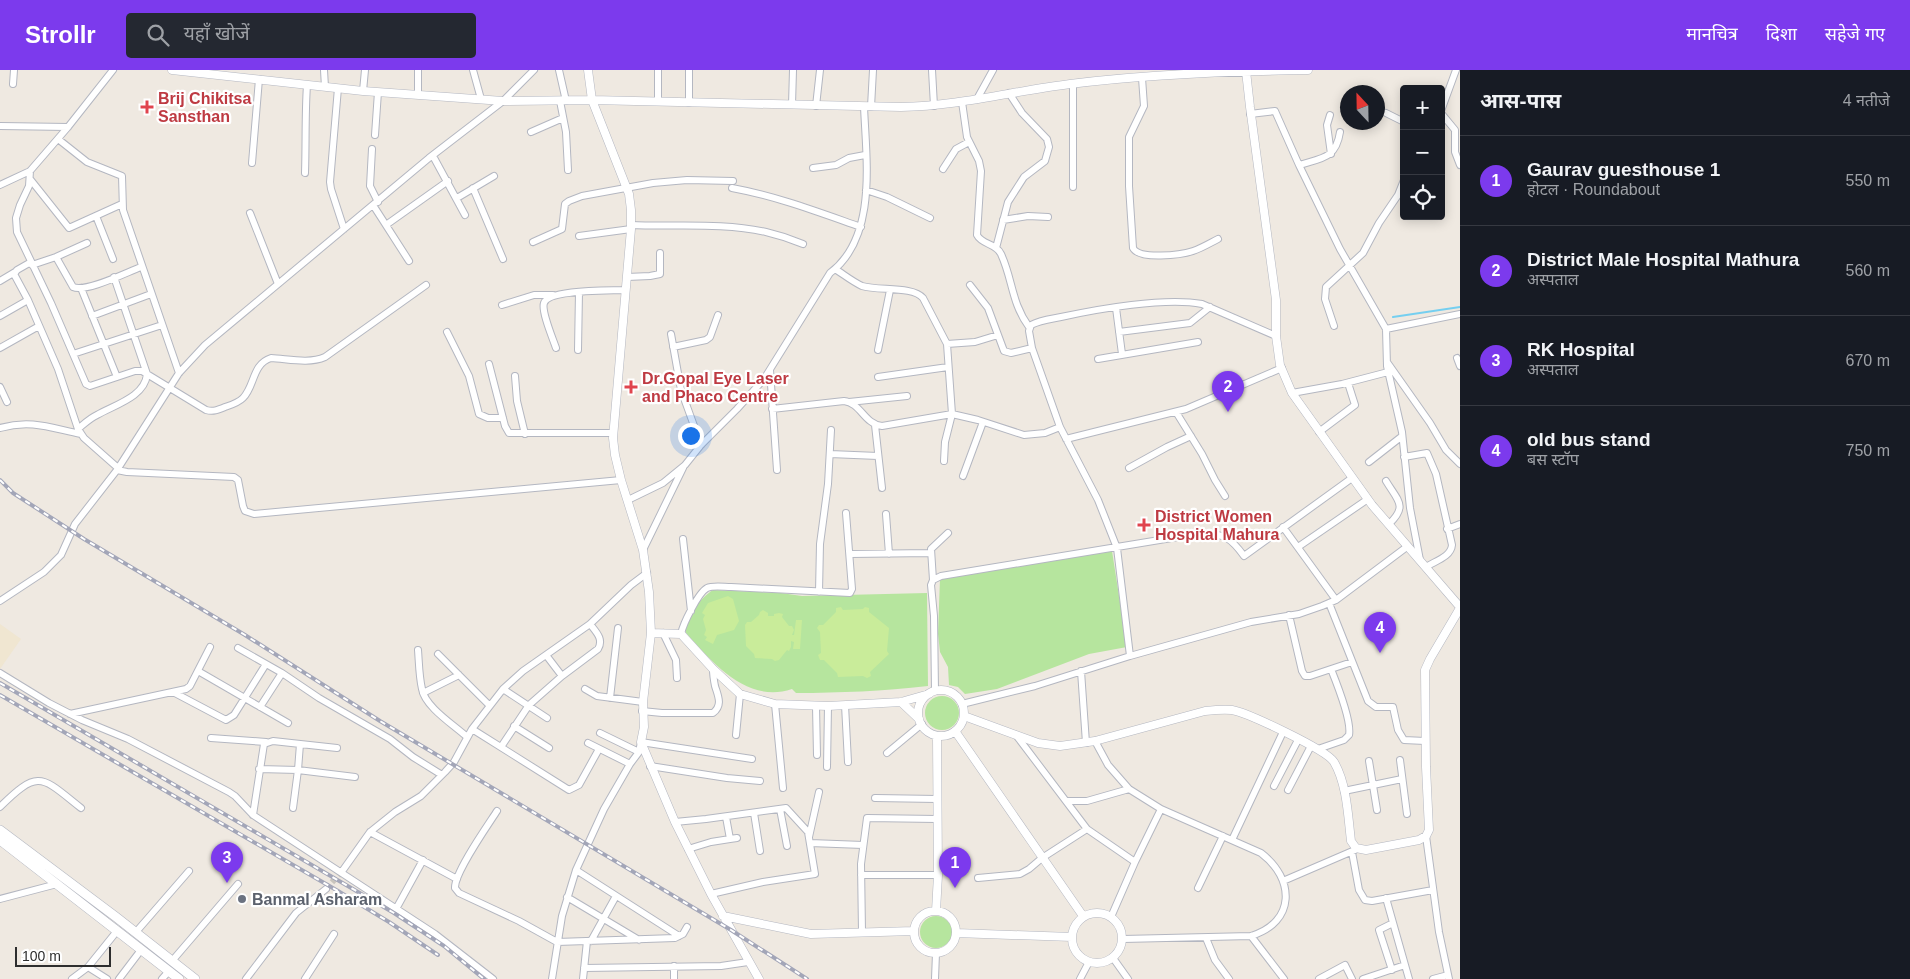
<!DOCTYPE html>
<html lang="hi">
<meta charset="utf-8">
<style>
body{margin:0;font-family:Arial,"Noto Sans Devanagari",sans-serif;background:#242831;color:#f1f3f6}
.controls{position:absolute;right:15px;top:15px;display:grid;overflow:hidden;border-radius:5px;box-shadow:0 2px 12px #0003}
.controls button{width:45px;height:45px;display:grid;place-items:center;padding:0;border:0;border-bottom:1px solid #363941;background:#171b24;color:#f1f3f6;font:25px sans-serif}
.compass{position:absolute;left:1340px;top:15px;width:45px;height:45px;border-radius:50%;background:#171b24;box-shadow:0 2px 12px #0003;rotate:338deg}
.scale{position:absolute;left:15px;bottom:12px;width:96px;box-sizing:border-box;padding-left:5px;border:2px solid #2e2e2e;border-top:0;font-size:14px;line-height:18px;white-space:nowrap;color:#2e2e2e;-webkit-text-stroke:4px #fff;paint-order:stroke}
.you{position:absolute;left:690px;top:365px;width:18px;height:18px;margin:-12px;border:4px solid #fff;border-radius:50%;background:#1a73e8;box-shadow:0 0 0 8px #1a73e833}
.badge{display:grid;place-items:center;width:32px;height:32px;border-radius:50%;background:#7c3aed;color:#fff;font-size:16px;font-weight:700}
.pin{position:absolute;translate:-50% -41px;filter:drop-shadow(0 1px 2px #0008)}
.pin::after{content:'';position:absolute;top:26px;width:18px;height:15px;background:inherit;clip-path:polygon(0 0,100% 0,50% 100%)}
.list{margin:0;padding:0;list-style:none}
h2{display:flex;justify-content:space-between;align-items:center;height:65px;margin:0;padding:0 20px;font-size:21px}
h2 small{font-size:16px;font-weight:400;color:#9ea1a6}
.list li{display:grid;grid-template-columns:32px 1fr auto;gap:15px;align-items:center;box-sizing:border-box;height:90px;padding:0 20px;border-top:1px solid #363941}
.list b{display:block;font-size:19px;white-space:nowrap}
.list p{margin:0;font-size:16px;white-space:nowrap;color:#9ea1a6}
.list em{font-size:16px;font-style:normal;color:#9ea1a6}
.icon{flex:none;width:28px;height:28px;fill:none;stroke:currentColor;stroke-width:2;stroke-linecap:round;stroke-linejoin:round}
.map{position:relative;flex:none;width:1460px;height:909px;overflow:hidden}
header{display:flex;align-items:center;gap:30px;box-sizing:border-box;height:70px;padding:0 25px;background:#7c3aed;color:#fff}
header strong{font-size:24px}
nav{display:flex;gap:28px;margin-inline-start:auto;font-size:18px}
.search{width:350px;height:45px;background:#242831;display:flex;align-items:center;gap:12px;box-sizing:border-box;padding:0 18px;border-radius:5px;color:#9ea1a6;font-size:19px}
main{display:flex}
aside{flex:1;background:#171b24}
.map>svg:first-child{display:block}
.education{fill:#f0e6d1}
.green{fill:#b6e59e}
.pitch{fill:#c9ec9a}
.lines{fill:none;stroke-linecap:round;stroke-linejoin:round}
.stream{stroke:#75cff0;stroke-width:2}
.minor-tunnel{stroke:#c8c4bd;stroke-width:6;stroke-dasharray:6 3;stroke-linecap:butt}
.minor-casing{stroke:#b4b7c1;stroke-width:8}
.tertiary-casing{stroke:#b4b7c1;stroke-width:9}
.secondary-casing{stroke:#b4b7c1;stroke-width:10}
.minor{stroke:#fff;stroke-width:6}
.tertiary{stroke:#fff;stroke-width:8}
.secondary{stroke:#fff;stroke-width:9}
.rail-casing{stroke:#a3a6b8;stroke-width:4}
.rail{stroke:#fff;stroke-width:2;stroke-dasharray:5.5;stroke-linecap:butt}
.health-dot{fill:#e0444e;stroke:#fff;stroke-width:2}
.worship-dot{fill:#6b7280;stroke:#fff;stroke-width:2}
.labels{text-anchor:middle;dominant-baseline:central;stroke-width:4.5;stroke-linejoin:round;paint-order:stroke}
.health-label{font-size:16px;font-weight:bold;fill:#be3a42;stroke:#fff;text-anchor:start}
.worship-label{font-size:16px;font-weight:bold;fill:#5b616d;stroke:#fff;text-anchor:start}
</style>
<header>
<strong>Strollr</strong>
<div class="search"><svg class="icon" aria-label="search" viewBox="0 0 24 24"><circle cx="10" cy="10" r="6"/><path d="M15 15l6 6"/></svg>यहाँ खोजें</div>
<nav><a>मानचित्र</a><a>दिशा</a><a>सहेजे गए</a></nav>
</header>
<main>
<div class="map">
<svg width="1460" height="909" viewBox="0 0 1460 909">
<rect width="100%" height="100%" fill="#efe9e1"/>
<path class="education" d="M0,554L21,569L0,599Z"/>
<path class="green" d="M1112,481L1127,577L1089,584L997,619L965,624L958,617L949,615L948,597L940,582L938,564L940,509Z
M713,520L781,523L802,526L927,523L928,616C883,621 840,623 796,623L792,619C747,634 713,593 686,563C685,548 700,528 713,520Z
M925 643a17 17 0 1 1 34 0a17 17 0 1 1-34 0Z
M920 862a16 16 0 1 1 32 0a16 16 0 1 1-32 0Z"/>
<path class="pitch" d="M728,526L733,529L739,551L734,560L717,565L713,574L705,570L707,567L704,565L706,560L703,549L705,545L702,543L708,533Z
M841,537L843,540L863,539L865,537L869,538V542L889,558L887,581L889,584L870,602L871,606L867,608L863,606L838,607L837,603L824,590H820L818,585L821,583L820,562L817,558L819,555H823L836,542V538Z
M763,540L768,543V546H774V544L779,543L783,544L782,547L789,556H792L794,560L792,565H794L796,550H802L800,579H793L794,572L791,571V577L789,581L787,580L779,590L775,591L772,589L755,588L754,584L746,576L745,555L747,552H751L759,545L760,542Z"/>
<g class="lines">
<path class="stream" d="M1393,247L1460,237"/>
<path class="minor-tunnel" d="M326,819L343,800"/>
<defs>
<path id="minor" d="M324,0L325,17
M418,0V25
M473,0L481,29
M559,0L566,31
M658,0V32
M932,0L934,36
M1142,8L1144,36L1129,67V116L1133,178C1139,190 1181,185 1193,181C1202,178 1210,173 1218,169
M13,14L14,0
M1073,14V117
M338,18L330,112L331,119L344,159
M363,21L365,0
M977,29L993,0
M560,31L566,62L568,100
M962,32L967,67L979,91L981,101L977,165C982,175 996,173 1001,184C1013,210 1011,232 1029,257
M689,33V0
M792,35L793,0
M816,36L820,0
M871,37L873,0
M1441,41L1456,0
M1386,43L1404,52
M1441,43L1455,60V82L1460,95
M1250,44L1275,41L1299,95L1340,179L1386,259L1387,296L1402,362L1410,438L1420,490
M1330,45L1327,55L1331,84
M0,56L68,57
M531,62L563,48
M375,65L378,22
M58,69L87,92L122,106L123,140L179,303
M372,79L370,116L378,132
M433,86L465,145
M252,93L259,9
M1299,95C1321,88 1336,89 1340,62
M813,98L836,95L849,88L865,85
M943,99L956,79L969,72
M30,101L29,116L20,135L16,148L17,162L51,233L86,314L90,316L135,301H142L206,340C213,342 218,340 225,337C231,335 238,333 243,328C255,316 252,294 271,288C289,289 309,294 325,287L426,215
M305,103C306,73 305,44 307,15
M30,109L69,158L122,134
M0,115L30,101L68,57L113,0
M473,118L503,189
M732,118C776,126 818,142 861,157
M866,120L887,127L930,148
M457,128L494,106
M373,135L409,191
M250,143L278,214
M96,146L113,189
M1003,150L1028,146L1048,147
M386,155L448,111
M631,155C676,157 722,152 766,162C779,165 791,169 803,174
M579,166L631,159
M533,172L562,159L565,134L569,131L582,126L653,113L687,110L733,111
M996,178L1008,132L1024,107L1045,91L1049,77L1047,69L1022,43L1009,23
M56,187L73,217C86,223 127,202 141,197
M31,192L17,200L14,204L28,230L58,299L78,359L84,368L118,398
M32,195L56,187L87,173
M835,199C843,204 853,212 862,216C879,221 913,216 923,228L947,274L952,344L945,372L944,391
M627,207L650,206L660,204V183
M0,211L15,202
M970,215L988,238L1004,281L1011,283L1032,278
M81,218L117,307
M502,235L534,225H553
M1116,238L1122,284
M0,246L28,230
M92,246L151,224
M1334,256L1325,229L1326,217L1363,183L1379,153L1398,125L1404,110
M1386,259L1460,244
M447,262L469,306L479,344L488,348H503
M1119,262L1190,253L1210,237
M671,264L681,320L701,375
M947,274L975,272L998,265
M673,277L706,270L710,267L718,245
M0,278L39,256
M556,278C553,269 541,241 544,233C549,219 611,221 626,220
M578,280L579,222
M878,280L890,220
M73,284L162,255
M1457,288L1460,296
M1098,289L1198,272
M1387,292L1430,353L1446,380L1460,394
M489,294L505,356L509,363H613
M770,300L777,400
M515,306L517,331L525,364
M878,307L948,297
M0,317L7,332
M1292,323L1342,314L1388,302
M849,332L907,326
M772,339L844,331C861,333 864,354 882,356L952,344L978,350L1024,365L1045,363L1060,357
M1176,342L1202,384L1215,410L1225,426
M875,355L882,418
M0,358C31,349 51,358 81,364
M78,359C84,354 90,348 97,345C114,335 145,327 147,304L114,207
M1319,362L1355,335L1348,313
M1066,369L1186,339L1282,298
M830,384L878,386
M1404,387L1427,383L1436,404L1452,475C1451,487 1435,491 1426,497
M1369,392L1401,367
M1129,398L1167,377L1191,366
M117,400L127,402L234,407L238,410L243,436L245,441L254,444L621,410
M963,406L983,352
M1386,411C1398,431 1408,436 1389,454
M628,430L663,413L685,395L701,375L737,339L764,309L830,203C878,167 866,89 864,36
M886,444L889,484
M1283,457L1336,530
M1447,459L1460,454
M683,469L691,541
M1298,477L1368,429
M643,480L683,398
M850,484L931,483
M933,510L931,479L948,463
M819,522L820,474L828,414L831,360
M0,531L44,502L61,485L75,454L117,400L179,303L205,275L429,88L503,31L534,0
M1329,533L1368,631L1376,637H1393L1398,660L1404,670L1425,671
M1289,545L1302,601L1305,606H1310L1352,592
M663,563L676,590L677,608
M681,564C683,554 698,523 707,518C713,515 724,517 731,517L850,523L852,519L846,443
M238,578L282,603L319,628L390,669L413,687L442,705
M418,580C419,592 419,606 422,619C425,637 454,655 467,667
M438,584L489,635
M546,585L562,606
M1130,586L1251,552L1299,544L1322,536L1336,530L1408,476
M198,601L288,653
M1081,601L1086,673
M0,603L49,633L82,650L128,669L229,722L235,726L253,745L435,864L493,909
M503,619L547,648
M585,619L597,626L643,632
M935,621L934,546L931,515L933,510L941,506L1202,463C1225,464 1231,468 1244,486L1352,408
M173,622L226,650L234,645L266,594
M423,623L459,605
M610,628L618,558
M775,634L783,718
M962,634L1035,616L1130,586L1117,478L1098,430L1060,357L1032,278L1029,261L1031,255C1040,250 1051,249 1061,247C1098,239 1165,227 1202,234L1276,266
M845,635L848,692
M816,636L817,685
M260,637L282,603
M642,641L662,643H713C723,635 718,626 715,616C714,611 713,605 713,599
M70,644L186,619L190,616L210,577
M514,656L549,678
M472,659L569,720L579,715L599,679
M600,663L639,682
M736,665L740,624
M1016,665L1087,759L1135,792
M211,668L266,672
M1095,671L1108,695L1129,719L1161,739L1261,783C1295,809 1296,852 1251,866L1123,869
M588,673L630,694
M501,677L529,635L562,606L598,579C604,569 596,562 590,554
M1318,679L1344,670L1349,665C1352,651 1337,614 1331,599
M887,683L922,654
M1400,690L1407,744
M1369,691L1377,740
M650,696L727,708L760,711
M827,697L828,636
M259,699L298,700L355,707
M1274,716L1298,670
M1288,720L1311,676
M1344,721L1402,709
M875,728L937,729
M1067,731H1087L1129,719
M0,737C39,698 42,707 81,738
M293,738L298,700L300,674
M780,739L787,776
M497,741C488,755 454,803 455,818L459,823L519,851L557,872L675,868L683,864L687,857
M754,743L760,781
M253,745L264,674L273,671L337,678
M726,747L730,769L737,768
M675,752L706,749L786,738L808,762L815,804L763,812L711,824
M370,762L457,809
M1426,766L1439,862L1449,909
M809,767L819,722
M1232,770L1283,662
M810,773L863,775
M688,779L711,772L730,769
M1352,782L1359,820L1365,830L1372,831L1433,820
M343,800L370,762L395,742L421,726L445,702L454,692L472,659L503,619L523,601L590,554L631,515L647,503
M576,800L679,866
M861,805H938
M978,808L1020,804L1029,799L1042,788L1087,759
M1283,811L1355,780
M1198,818L1223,766
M567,827L639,870
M1386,828L1409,909
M0,829L57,814
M396,839L423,790
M1111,847L1135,792L1161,739
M136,862L189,801
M862,862L861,794L867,748L937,749
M1251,866L1284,909
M1206,868L1215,890L1229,909
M591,871L616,826
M1113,888L1128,909
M172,891L238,814
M674,896V909
M88,897L117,861
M584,898L721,896L748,892
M1392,900L1379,860L1393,853
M72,909L88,897L107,909
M119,909L141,880
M162,909L169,901
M246,909L296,843L326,819
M305,909L334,864
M552,909L562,846L576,800L604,739L630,694L639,682L641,672L752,689
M583,909L587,871
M935,909L936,883
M1080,909L1089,892
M1319,909L1345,895L1352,909
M1363,909L1405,895
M1433,909L1448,905"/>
<path id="tertiary" d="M172,0L363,21L503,31L592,30L901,37C958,36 1014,21 1070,14C1148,4 1229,1 1308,0
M588,0L592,30L629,124L631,140V159L613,368L615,385L621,410L643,480L649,522L651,563L643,632L644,657L641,672L675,752L711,824L759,909
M1246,1L1250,37L1276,230V266L1280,295L1292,323L1372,435L1460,537
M651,563L681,564L713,599L740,624L775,634L828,636L901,632L929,624
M918 643a23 23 0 1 1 46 0a23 23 0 1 1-46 0Z
M901,632L919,649
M964,646L1038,673L1060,676L1095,671L1205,641C1214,640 1223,639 1232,640C1248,643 1327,680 1334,692C1347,714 1348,746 1351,771L1356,778L1366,780L1419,770L1426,766L1429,760L1426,697L1425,600L1430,589L1460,538
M955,661L1083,846
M936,841L938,805L937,666
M914 862a21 21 0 1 1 42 0a21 21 0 1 1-42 0Z
M1072 868a25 25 0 1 1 50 0a25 25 0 1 1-50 0Z
M723,846L811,864L914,861
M956,863L1072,867"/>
<path id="secondary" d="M0,760L116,847L195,909
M0,770L179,909"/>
</defs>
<use href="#minor" class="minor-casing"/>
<use href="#tertiary" class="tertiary-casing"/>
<use href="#secondary" class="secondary-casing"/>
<use href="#minor" class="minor"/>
<use href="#tertiary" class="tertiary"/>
<use href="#secondary" class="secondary"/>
<defs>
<path id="rail" d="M0,410L13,423L84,469L245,565L380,651L731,860L807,909
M0,613L394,843L444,876L484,909
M0,625L338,821L389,852L438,885"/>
</defs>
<use href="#rail" class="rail-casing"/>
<use href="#rail" class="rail"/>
</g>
<g class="health-dot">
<path d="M144.5 29.5h5v5h5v5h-5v5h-5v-5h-5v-5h5z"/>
<path d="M628.5 309.5h5v5h5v5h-5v5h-5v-5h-5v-5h5z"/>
<path d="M1141.5 447.5h5v5h5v5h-5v5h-5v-5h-5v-5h5z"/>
</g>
<circle class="worship-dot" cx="242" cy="829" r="5"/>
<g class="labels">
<g class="health-label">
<text x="158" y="28">Brij Chikitsa<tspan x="158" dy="18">Sansthan</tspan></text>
<text x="642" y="308">Dr.Gopal Eye Laser<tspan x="642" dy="18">and Phaco Centre</tspan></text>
<text x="1155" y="446">District Women<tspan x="1155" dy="18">Hospital Mahura</tspan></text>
</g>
<g class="worship-label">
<text x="252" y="829">Banmal Asharam</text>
</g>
</g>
</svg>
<div class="controls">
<button>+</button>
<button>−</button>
<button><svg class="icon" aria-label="locate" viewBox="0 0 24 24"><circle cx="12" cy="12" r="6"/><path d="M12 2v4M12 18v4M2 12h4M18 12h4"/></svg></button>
</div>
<svg class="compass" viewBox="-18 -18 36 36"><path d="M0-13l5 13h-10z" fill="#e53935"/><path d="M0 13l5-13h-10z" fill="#9ea1a6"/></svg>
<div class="scale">100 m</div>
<div class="you"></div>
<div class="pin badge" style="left:955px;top:818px">1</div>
<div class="pin badge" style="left:1228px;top:342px">2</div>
<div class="pin badge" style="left:227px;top:813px">3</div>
<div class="pin badge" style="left:1380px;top:583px">4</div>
</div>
<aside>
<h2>आस-पास<small>4 नतीजे</small></h2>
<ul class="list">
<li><span class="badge">1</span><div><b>Gaurav guesthouse 1</b><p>होटल · Roundabout</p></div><em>550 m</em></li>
<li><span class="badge">2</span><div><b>District Male Hospital Mathura</b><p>अस्पताल</p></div><em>560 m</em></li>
<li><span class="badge">3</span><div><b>RK Hospital</b><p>अस्पताल</p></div><em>670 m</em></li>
<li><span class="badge">4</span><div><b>old bus stand</b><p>बस स्टॉप</p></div><em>750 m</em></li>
</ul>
</aside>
</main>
